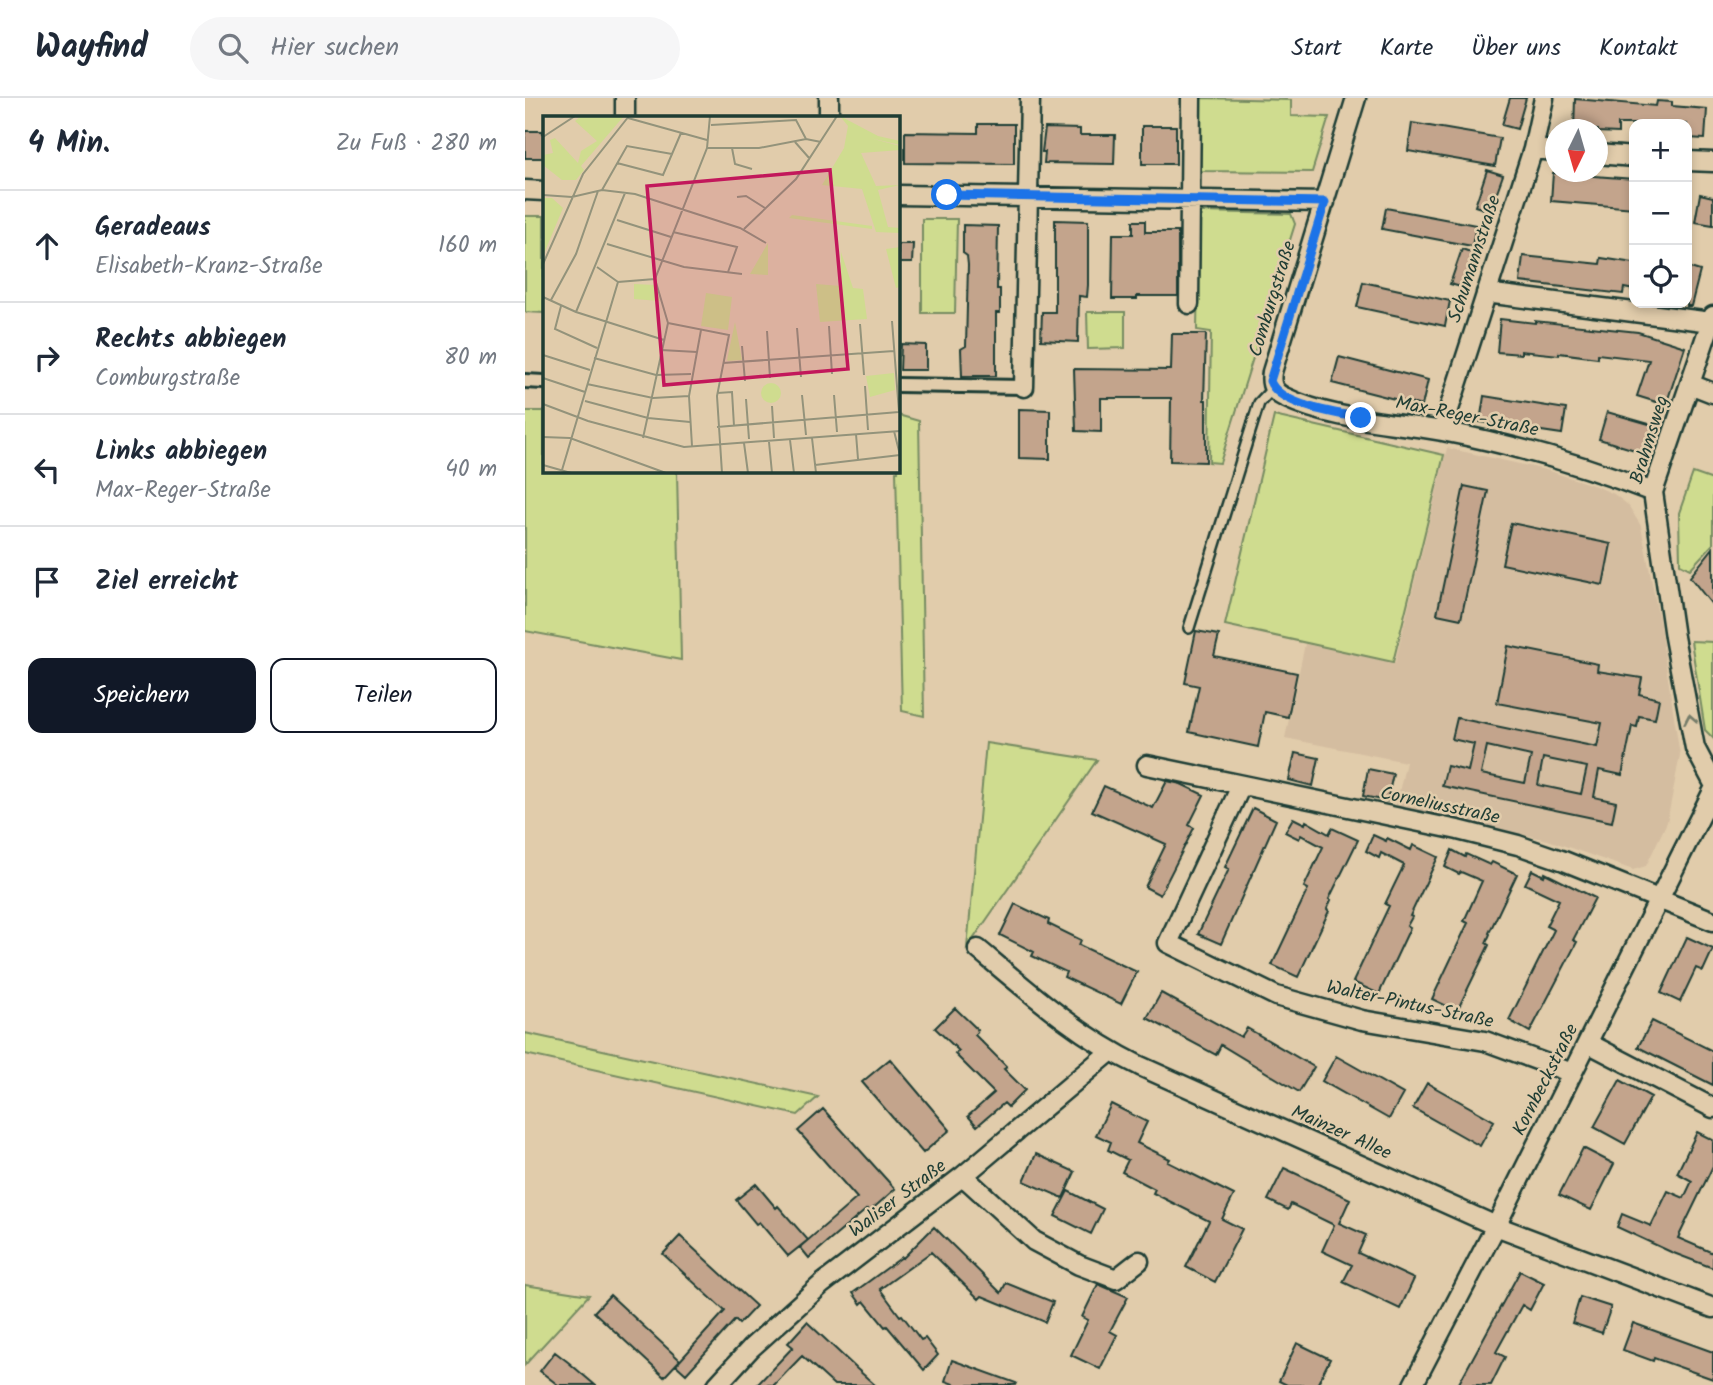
<!DOCTYPE html>
<html lang="de">
<meta charset="utf-8">
<style>
body{margin:0;font-family:Kalam,sans-serif;background:#f6f6f7;color:#1f2937}
.controls{position:absolute;right:21px;top:21px;display:grid;overflow:hidden;border-radius:14px;box-shadow:0 4px 10px #0003}
.controls button{width:63px;height:63px;display:grid;place-items:center;padding:0;border:0;border-bottom:2px solid #e0e1e3;background:#fff;color:#1f2937;font:35px sans-serif}
.compass{position:absolute;left:1020px;top:21px;width:63px;height:63px;border-radius:50%;background:#fff;box-shadow:0 4px 10px #0003;rotate:185deg}
.stop{position:absolute;width:21px;height:21px;margin:-16px;border:5px solid #1a73e8;border-radius:50%;background:#fff}
.stop.end{background:#1a73e8;border-color:#fff;box-shadow:0 2px 7px #0008}
.list{margin:0;padding:0;list-style:none}
h2{display:flex;justify-content:space-between;align-items:center;height:91px;margin:0;padding:0 28px;font-size:30px}
h2 small{font-size:23px;font-weight:400;color:#747a83}
.list li{display:grid;grid-template-columns:46px 1fr auto;gap:21px;align-items:center;box-sizing:border-box;height:112px;padding:0 28px;border-top:2px solid #e0e1e3}
.list b{display:block;font-size:26px;white-space:nowrap}
.list p{margin:0;font-size:23px;white-space:nowrap;color:#747a83}
.list em{font-size:23px;font-style:normal;color:#747a83}
.actions{display:flex;gap:14px;padding:21px 28px}
.actions a{flex:1;padding:16px 0;border:2px solid #111827;border-radius:14px;text-align:center;font-size:24px;color:#111827}
.actions .main{background:#111827;color:#fff}
.icon{flex:none;width:38px;height:38px;fill:none;stroke:currentColor;stroke-width:2;stroke-linecap:round;stroke-linejoin:round}
.map{position:relative;flex:none;width:1188px;height:1287px;overflow:hidden}
header{display:flex;align-items:center;gap:42px;box-sizing:border-box;height:98px;padding:0 35px;background:#fff;border-bottom:2px solid #e0e1e3}
header strong{font-size:33px}
nav{display:flex;gap:38px;margin-inline-start:auto;font-size:24px}
.search{width:490px;height:63px;background:#f6f6f7;display:flex;align-items:center;gap:18px;box-sizing:border-box;padding:0 24px;border-radius:38px;color:#747a83;font-size:26px}
main{display:flex}
aside{flex:1;background:#fff}
.map>svg:first-child{display:block}
.built{fill:#d4bda0}
.green{fill:#cfdc8f;stroke:#778c62;stroke-width:2}
.building{fill:#c3a48c;stroke:#1f3d34;stroke-width:2;fill-rule:evenodd}
.lines{fill:none;stroke-linecap:round;stroke-linejoin:round}
.service-casing{stroke:#1f3d34;stroke-width:14}
.pedestrian-casing{stroke:#1f3d34;stroke-width:18}
.minor-casing{stroke:#1f3d34;stroke-width:23}
.service{stroke:#e1ccab;stroke-width:9}
.pedestrian{stroke:#e1ccab;stroke-width:12}
.minor{stroke:#e1ccab;stroke-width:18}
.oneway{stroke:#767d6a}
.route{stroke:#1a73e8;stroke-width:9}
.labels{text-anchor:middle;dominant-baseline:central;stroke-width:5;stroke-linejoin:round;paint-order:stroke}
.street-label{font-size:19px;fill:#1f3d34;stroke:#e1ccab}
.inset-road{fill:none;stroke:#93937b;stroke-width:2}
.view{fill:#c2185b;fill-opacity:0.15;stroke:#c2185b;stroke-width:3.5}
.inset-edge{fill:none;stroke:#1f3d34;stroke-width:3.5}
</style>
<header>
<strong>Wayfind</strong>
<div class="search"><svg class="icon" aria-label="search" viewBox="0 0 24 24"><circle cx="10" cy="10" r="6"/><path d="M15 15l6 6"/></svg>Hier suchen</div>
<nav><a>Start</a><a>Karte</a><a>Über uns</a><a>Kontakt</a></nav>
</header>
<main>
<aside>
<h2>4 Min.<small>Zu Fuß · 280 m</small></h2>
<ul class="list">
<li><svg class="icon" aria-label="ahead" viewBox="0 0 24 24"><path d="M12 20V5M6 11l6-6 6 6"/></svg><div><b>Geradeaus</b><p>Elisabeth-Kranz-Straße</p></div><em>160 m</em></li>
<li><svg class="icon" aria-label="right" viewBox="0 0 24 24"><path d="M7 20v-9h11M14 6l5 5-5 5"/></svg><div><b>Rechts abbiegen</b><p>Comburgstraße</p></div><em>80 m</em></li>
<li><svg class="icon" aria-label="left" viewBox="0 0 24 24"><path d="M17 20v-9H6M10 6l-5 5 5 5"/></svg><div><b>Links abbiegen</b><p>Max-Reger-Straße</p></div><em>40 m</em></li>
<li><svg class="icon" aria-label="arrive" viewBox="0 0 24 24"><path d="M6 21V4h12l-3 4 3 4H6"/></svg><div><b>Ziel erreicht</b></div></li>
</ul>
<div class="actions"><a class="main">Speichern</a><a>Teilen</a></div>
</aside>
<div class="map">
<svg width="1188" height="1287" viewBox="0 0 1188 1287">
<rect width="100%" height="100%" fill="#e1ccab"/>
<filter id="ink" filterUnits="userSpaceOnUse"><feTurbulence type="fractalNoise" baseFrequency=".0143" numOctaves="2"/><feDisplacementMap in="SourceGraphic" scale="14" xChannelSelector="R" yChannelSelector="G"/><feConvolveMatrix kernelMatrix="1 2 1 2 8 2 1 2 1" color-interpolation-filters="sRGB"/></filter>
<g filter="url(#ink)">
<path class="built" d="M922,350L1021,372L1068,387L1089,396L1103,407L1116,428L1133,516L1155,657L1142,724L1121,768L1108,772L1023,742L871,707L881,664L760,640L780,546L870,565Z"/>
<path class="green" d="M674,0L766,2V18L804,19L787,74L674,73Z
M674,114L766,116L770,126L695,365L684,364L686,234L672,232Z
M0,118H19V215L0,214Z
M397,121H432L430,215H397Z
M562,214H600V250L563,251Z
M0,313H19V373H152L156,562L0,533Z
M373,317L394,323L399,618L377,613L371,373H373Z
M749,318L919,357L868,564L700,527Z
M1168,375L1188,382V446L1165,471L1155,466L1154,415Z
M1166,543L1188,544V640L1180,632Z
M461,645L572,662L442,850Z
M0,935L293,999L273,1017L0,956Z
M0,1187L64,1197L0,1267Z"/>
<path class="building" d="M985,0H1001L992,31L977,27Z
M1050,1L1131,8L1132,3L1147,4V8L1182,11L1180,41L1162,40V26H1093V35L1073,34V32H1049Z
M887,25L975,40L970,68L883,53Z
M453,26H489V66L380,65V34L453,35Z
M617,28H651V66H617Z
M520,30L555,31V37H590L589,66L519,65L520,54H517Z
M0,33H18V60H0Z
M962,72L978,77L965,113L950,108Z
M1028,75L1109,81V110L1026,103Z
M1175,96L1188,99V127L1170,124Z
M861,110L951,127L947,148L857,131Z
M530,122L563,123V187L562,199L554,198L553,244L516,242L517,214H530Z
M608,123H620V134H653V198H612V201H587L588,136H608Z
M438,127L473,128L472,191H475V215H471V278H437L436,251L441,248L443,167L442,158L438,155Z
M373,146H388L387,165H373Z
M937,151L951,156L940,190L925,186Z
M998,158L1075,166L1076,160L1109,165V192L1099,190L1098,196L995,184Z
M1162,169L1175,173L1166,208H1162Z
M838,184L925,203L920,228L832,209Z
M975,221L1010,225V223L1113,234L1160,249L1141,307L1112,298L1124,262L1073,256V260L1034,255V257L996,253V256L972,254Z
M647,236H681L679,302H681V364L645,363L646,300H576V334L551,333L549,271L646,272Z
M376,246L401,247V272H375Z
M814,259L903,282L897,308L807,285Z
M959,298L1041,311L1037,336L955,324Z
M494,311L525,312V361L494,360Z
M1082,314L1131,328L1123,356L1074,341Z
M939,388L963,393L936,521L912,516Z
M986,425L1086,446L1078,487L977,466Z
M1188,450V508L1165,479Z
M671,533L694,537L689,558L772,575L763,619L740,614L733,649L664,634L674,588L660,585Z
M983,548L1073,566L1072,573L1117,580L1114,596L1134,601L1130,621L1114,618L1112,629L1107,628L1097,677L1074,672L1069,699L1091,704L1087,724L917,688L922,668L943,673L949,646L927,641L932,620L1072,649L1077,625L972,605ZM962,648L1006,658L1000,685L956,676ZM1018,660L1062,669L1056,696L1013,687Z
M770,655L794,660L788,688L764,682Z
M843,671L868,676L862,703L838,698Z
M642,683L656,686L679,697L664,727L669,730L635,797L620,789L641,746L567,713L579,688L628,710Z
M728,710L751,722L696,846L673,836L704,771L700,769Z
M768,720L780,726L781,723L804,736L807,730L833,742L804,801L806,802L802,811L804,813L773,879L747,867L783,791L779,789L798,749L776,737L774,741L760,734Z
M848,737L861,743L862,740L886,752L888,747L913,759L885,818L887,819L882,828L885,830L854,896L828,884L864,808L860,806L879,767L856,755L854,760L841,753Z
M927,752L940,759L941,756L965,767L967,764L992,776L964,835L965,836L961,845L964,847L932,913L907,901L943,825L939,823L957,783L936,774L934,776L920,769Z
M1007,772L1019,778L1020,775L1070,800L1048,842L1052,844L1005,934L984,922L1029,832L1021,828L1034,802L1000,786Z
M490,806L524,822L523,826L556,842L554,847L612,874L596,906L539,879L541,874L507,858L509,854L475,837Z
M1162,839L1188,851L1178,873L1171,870L1155,904L1136,895Z
M636,895L716,939L722,930L789,969L774,994L696,947L691,957L622,920Z
M430,910L453,932L450,937L482,969L479,971L500,992L483,1009L479,1005L452,1028L443,1018L469,995L430,956L434,953L410,930Z
M1127,923L1188,953V987L1113,949Z
M811,958L878,996L864,1021L797,983Z
M365,961L425,1032L398,1055L337,984Z
M1095,982L1126,999L1100,1046L1069,1029Z
M902,985L969,1023L955,1048L888,1010Z
M586,1006L622,1024L612,1045L645,1061L643,1064L709,1097L697,1121L717,1131L690,1184L661,1169L684,1123L628,1095L630,1091L597,1074L603,1062L583,1052L586,1044L571,1037Z
M298,1011L370,1091L344,1114L342,1111L284,1160L275,1149L332,1100L273,1033Z
M1172,1034L1188,1042V1068L1153,1140L1188,1155V1170L1146,1154L1092,1129L1097,1116L1126,1128L1143,1093L1159,1100L1167,1083L1152,1075Z
M1058,1050L1089,1066L1066,1112L1034,1097Z
M511,1056L550,1074L538,1100L499,1083Z
M759,1070L825,1101L814,1125L841,1137L833,1155L889,1181L875,1211L818,1184L827,1167L797,1153L809,1127L766,1106L763,1112L743,1102Z
M231,1086L251,1110L253,1108L283,1142L263,1158L234,1124L231,1126L211,1102Z
M543,1093L578,1111L566,1136L530,1118Z
M409,1129L476,1195L481,1185L528,1204L520,1224L457,1198L454,1201L406,1154L355,1191L375,1218L377,1217L396,1242L400,1240L413,1257L399,1272L362,1228L360,1229L339,1203L336,1206L328,1195L377,1159L378,1160Z
M155,1138L231,1208L214,1226L210,1222L161,1276L151,1267L200,1213L138,1156Z
M995,1173L1019,1185L1005,1212L997,1207L971,1254L980,1259L966,1287H933Z
M573,1186L603,1199L585,1233L592,1237L575,1271L546,1257L563,1222L557,1219Z
M85,1197L155,1262L139,1279L69,1214Z
M1055,1199L1086,1209L1077,1235L1047,1225Z
M282,1224L332,1271L350,1287H309L277,1258L249,1287H232L268,1249L263,1245Z
M1108,1225L1188,1254V1281L1129,1260L1128,1263L1098,1252Z
M772,1245L805,1261L792,1287H762L754,1283Z
M30,1254L43,1264L70,1287H33L15,1273Z
M427,1262L491,1285L490,1287H431L420,1283Z"/>
<g class="lines">
<defs>
<path id="service" d="M664,530L734,305L748,290"/>
<path id="pedestrian" d="M0,283L19,284
M373,287L499,289"/>
<path id="minor" d="M831,0L747,274C745,286 748,294 759,299C807,322 865,324 917,333C990,347 1059,367 1128,394
M100,19V0
M304,19V0
M1008,51L1030,53
M1072,56L1109,59
M1162,63L1188,64
M0,92L19,93
M373,97L800,104
M961,195L1186,224
M664,206L666,0
M1188,218L1128,394L1149,539L1170,650L1188,684
M1165,286L1188,295
M499,289L505,0
M917,333L1008,51L1019,0
M622,667L933,732L993,747L1039,763L1188,823
M716,688L643,845L751,898L837,922L960,943L1047,975
M453,851C504,894 555,939 615,968L971,1128L1188,1210
M1063,945L1188,1010
M438,1078L509,1143L554,1167L591,1181L614,1163
M192,1287L226,1250L297,1186L438,1078L585,954
M888,1287L971,1128L1188,693"/>
</defs>
<use href="#service" class="service-casing"/>
<use href="#pedestrian" class="pedestrian-casing"/>
<use href="#minor" class="minor-casing"/>
<use href="#service" class="service"/>
<use href="#pedestrian" class="pedestrian"/>
<use href="#minor" class="minor"/>
</g>
<defs><path id="oneway-chevron" d="M-2-3.5L2.5 0L-2 3.5" fill="none" stroke-width="1.6" stroke-linecap="round" stroke-linejoin="round" transform="scale(1.75)"/></defs>
<use class="oneway" href="#oneway-chevron" transform="translate(1165 621) rotate(-101)"/>
</g>
<g class="lines" filter="url(#ink)">
<path class="route" d="M422,97L800,104L745,283C754,308 813,315 836,320"/>
</g>
<g class="labels">
<g class="street-label">
<text transform="translate(950 161) rotate(-72)">Schumannstraße</text>
<text transform="translate(748 201) rotate(-73)">Comburgstraße</text>
<text transform="translate(942 319) rotate(11)">Max-Reger-Straße</text>
<text transform="translate(1125 342) rotate(-73)">Brahmsweg</text>
<text transform="translate(915 708) rotate(12)">Corneliusstraße</text>
<text transform="translate(885 907) rotate(12)">Walter-Pintus-Straße</text>
<text transform="translate(1021 982) rotate(-63)">Kornbeckstraße</text>
<text transform="translate(816 1035) rotate(24)">Mainzer Allee</text>
<text transform="translate(373 1101) rotate(-37)">Waliser Straße</text>
</g>
</g>
<g transform="translate(18 18)">
<rect width="357" height="357" fill="#e1ccab"/>
<path d="M38,0H81L38,50L41,54L33,64H19L0,49V39L10,37L7,24L12,22L35,47L38,35L54,25L32,5ZM297,0L335,20L357,25V29L327,22L357,30V34L318,37L333,70L357,69L335,74L345,111L357,112V117L333,116L319,73L279,69L301,32L305,10ZM0,82H9L20,92L0,140ZM249,99L329,110V113L246,102ZM225,127V159L207,158ZM357,131V171L353,172L343,133ZM298,136L310,172L320,173L324,203L277,206L273,168L298,170ZM91,168L112,169L117,185L91,183ZM163,177L189,181L185,214L158,210ZM192,206L199,244L185,245L184,244ZM351,257L352,274L327,281L323,260ZM218 277a10 10 0 1 1 20 0a10 10 0 1 1-20 0Z" fill="#cfdc8f"/>
<path class="inset-road" d="M85,2L164,24M168,9L253,4L263,23M0,21L32,0M252,26L267,43M164,32H216L263,23L278,26M189,32L192,48L209,53M74,47L120,59L138,17M59,74L84,30L129,38M0,79L29,81L59,74L92,78L197,112L223,127M194,81L203,80L222,92M74,104L128,121M201,113L253,63L294,0M130,116L194,131L185,156M64,128L141,151L199,158M0,148L40,58L86,0M54,151L75,166M112,163L164,32L167,0M0,181L33,196L121,224M8,184L33,138L55,75M18,190L12,213L54,232M33,196L82,77M349,205L356,296M125,207L186,219L174,280L179,357M317,208L321,259M286,210L289,258M254,212L258,261M224,215L227,262M199,230L202,265M118,234L154,236M0,239L47,254M51,242L113,259L148,258M180,247L351,235M0,262L42,276M44,268L110,282L146,280M322,270L325,314M174,277L189,276L191,310M259,279L263,319M291,279L294,316M203,283L206,323M42,285L105,302L147,306M0,288L45,305L141,331L357,315M229,290L231,322M174,311L356,296M351,315L357,339M313,318L315,343M0,321L27,322L123,357M100,322L125,207L112,163M269,322L273,357M247,324L251,357M226,326L229,357M201,327L205,357M149,330L146,280L158,214M0,349L28,357M272,349L357,339M19,354L75,166L112,163"/>
<path class="view" d="M287,54L305,253L121,269L104,70Z"/>
<rect width="357" height="357" class="inset-edge"/>
</g>
</svg>
<div class="controls">
<button>+</button>
<button>−</button>
<button><svg class="icon" aria-label="locate" viewBox="0 0 24 24"><circle cx="12" cy="12" r="6"/><path d="M12 2v4M12 18v4M2 12h4M18 12h4"/></svg></button>
</div>
<svg class="compass" viewBox="-18 -18 36 36"><path d="M0-13l5 13h-10z" fill="#e53935"/><path d="M0 13l5-13h-10z" fill="#747a83"/></svg>
<div class="stop" style="left:422px;top:97px"></div>
<div class="stop end" style="left:836px;top:320px"></div>
</div>
</main>
